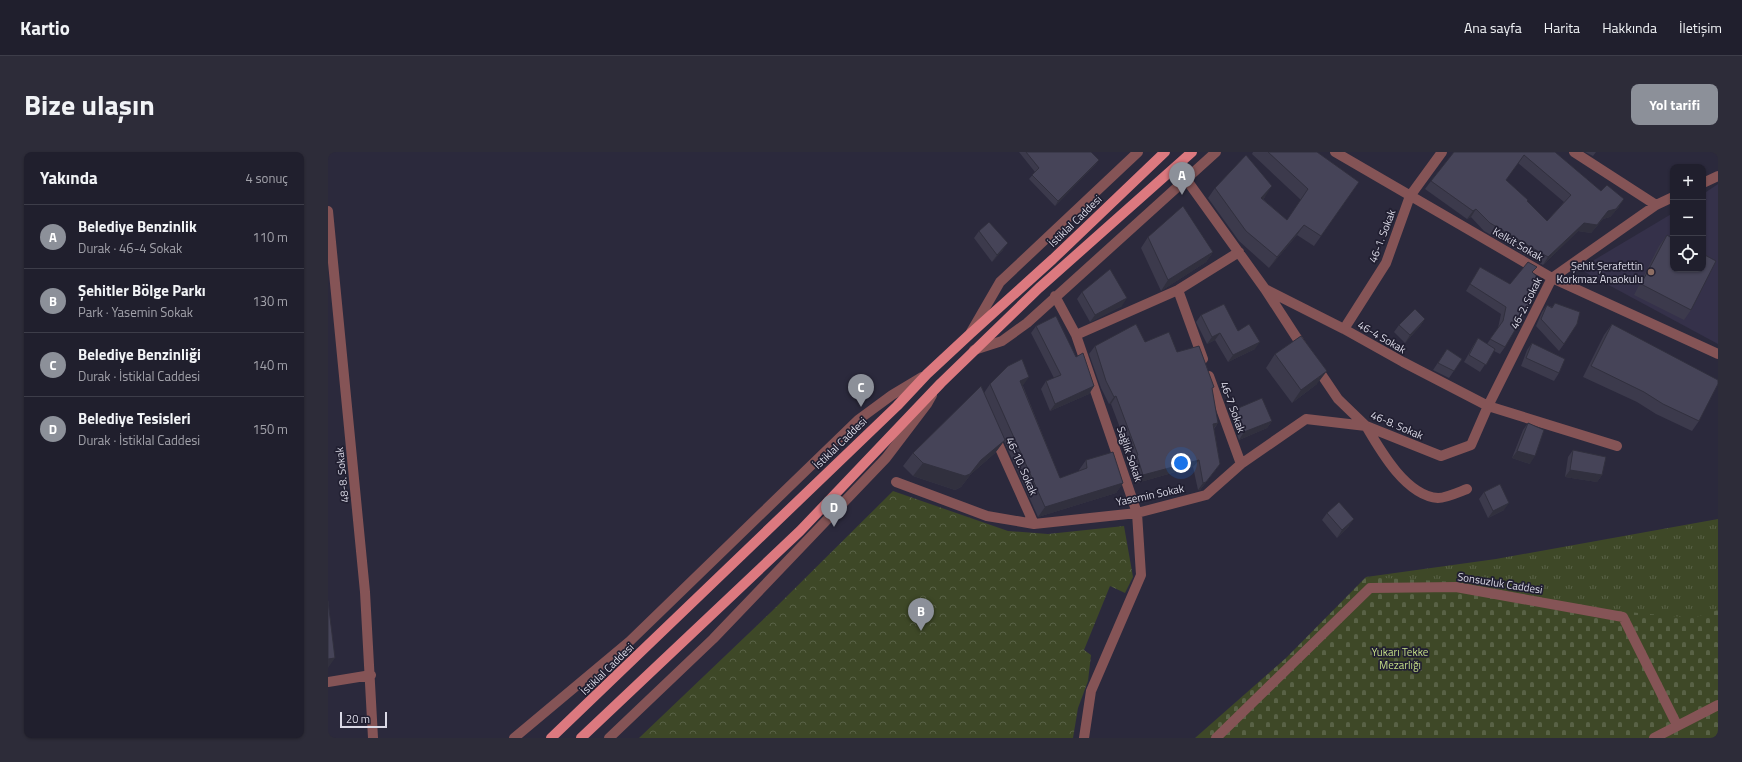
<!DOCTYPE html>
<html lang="tr">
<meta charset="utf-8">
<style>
body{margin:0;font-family:"Titillium Web",sans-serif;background:#2d2c39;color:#f1f3f6}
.controls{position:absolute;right:12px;top:12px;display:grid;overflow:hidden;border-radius:8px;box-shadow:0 1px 3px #0004}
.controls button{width:36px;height:36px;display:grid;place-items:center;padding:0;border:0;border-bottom:1px solid #3d3d49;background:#201f2d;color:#f1f3f6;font:20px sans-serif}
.scale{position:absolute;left:12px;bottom:10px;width:47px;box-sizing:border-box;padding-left:4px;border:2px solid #dad9e6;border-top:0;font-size:11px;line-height:14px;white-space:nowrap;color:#dad9e6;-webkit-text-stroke:3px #211f31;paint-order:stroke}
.you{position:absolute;left:853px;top:311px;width:14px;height:14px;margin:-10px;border:3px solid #fff;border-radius:50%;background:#1a73e8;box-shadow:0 0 0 6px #1a73e833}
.badge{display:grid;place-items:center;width:26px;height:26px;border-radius:50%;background:#8c9099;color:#fff;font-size:13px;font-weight:700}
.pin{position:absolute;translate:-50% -33px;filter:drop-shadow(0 1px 2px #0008)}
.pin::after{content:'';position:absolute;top:21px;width:14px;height:12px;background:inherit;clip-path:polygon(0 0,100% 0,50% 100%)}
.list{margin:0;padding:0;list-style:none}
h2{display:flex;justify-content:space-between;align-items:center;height:52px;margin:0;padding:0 16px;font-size:17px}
h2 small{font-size:13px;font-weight:400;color:#a2a2aa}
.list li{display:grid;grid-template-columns:26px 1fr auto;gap:12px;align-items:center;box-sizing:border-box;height:64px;padding:0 16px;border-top:1px solid #3d3d49}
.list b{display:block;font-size:15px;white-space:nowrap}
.list p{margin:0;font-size:13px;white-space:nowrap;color:#a2a2aa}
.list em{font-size:13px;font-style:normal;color:#a2a2aa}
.icon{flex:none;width:22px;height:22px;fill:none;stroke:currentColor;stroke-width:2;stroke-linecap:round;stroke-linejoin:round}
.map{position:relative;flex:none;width:1390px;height:586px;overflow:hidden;border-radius:8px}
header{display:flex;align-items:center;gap:24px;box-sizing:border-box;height:56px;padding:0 20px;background:#201f2d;border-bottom:1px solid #3d3d49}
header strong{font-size:19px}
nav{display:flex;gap:22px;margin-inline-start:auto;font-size:14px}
.intro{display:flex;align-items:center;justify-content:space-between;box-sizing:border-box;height:96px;padding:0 24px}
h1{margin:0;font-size:28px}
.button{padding:10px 18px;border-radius:8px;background:#8c9099;color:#fff;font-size:14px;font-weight:700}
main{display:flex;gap:24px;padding:0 24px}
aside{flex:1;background:#201f2d;border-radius:8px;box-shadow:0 1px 3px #0004}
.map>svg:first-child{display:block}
.built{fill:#35314a}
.grass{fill:url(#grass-tufts)}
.cemetery{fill:url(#cemetery-stones)}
.park{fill:url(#park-crowns)}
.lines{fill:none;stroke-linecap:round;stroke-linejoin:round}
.minor{stroke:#855456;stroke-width:10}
.major{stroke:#dc797f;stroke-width:10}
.wall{fill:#3c3a4c;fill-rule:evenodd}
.shaded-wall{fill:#31303e}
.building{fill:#464458;stroke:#31303e;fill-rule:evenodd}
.education-dot{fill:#8d6e63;stroke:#211f31;stroke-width:1.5}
.labels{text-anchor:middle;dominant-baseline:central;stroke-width:3.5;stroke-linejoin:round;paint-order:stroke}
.street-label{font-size:11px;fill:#dad9e6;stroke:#211f31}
.poi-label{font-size:11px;fill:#dad9e6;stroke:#211f31;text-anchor:end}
.park-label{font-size:11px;fill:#c4dd87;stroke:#211f31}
</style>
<header>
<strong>Kartio</strong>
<nav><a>Ana sayfa</a><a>Harita</a><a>Hakkında</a><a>İletişim</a></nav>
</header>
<div class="intro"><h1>Bize ulaşın</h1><a class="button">Yol tarifi</a></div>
<main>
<aside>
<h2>Yakında<small>4 sonuç</small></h2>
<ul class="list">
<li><span class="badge">A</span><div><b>Belediye Benzinlik</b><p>Durak · 46-4 Sokak</p></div><em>110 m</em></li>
<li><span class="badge">B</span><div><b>Şehitler Bölge Parkı</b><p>Park · Yasemin Sokak</p></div><em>130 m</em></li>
<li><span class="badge">C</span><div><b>Belediye Benzinliği</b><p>Durak · İstiklal Caddesi</p></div><em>140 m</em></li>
<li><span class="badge">D</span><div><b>Belediye Tesisleri</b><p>Durak · İstiklal Caddesi</p></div><em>150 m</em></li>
</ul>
</aside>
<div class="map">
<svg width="1390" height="586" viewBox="0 0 1390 586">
<defs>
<pattern id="grass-tufts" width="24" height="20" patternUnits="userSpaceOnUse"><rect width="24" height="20" fill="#3e4827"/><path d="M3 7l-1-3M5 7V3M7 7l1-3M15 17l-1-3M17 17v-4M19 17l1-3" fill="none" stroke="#596246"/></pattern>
<pattern id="cemetery-stones" width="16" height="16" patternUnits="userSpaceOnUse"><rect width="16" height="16" fill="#3e4827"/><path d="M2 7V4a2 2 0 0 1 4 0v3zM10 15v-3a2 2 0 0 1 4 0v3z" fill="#596246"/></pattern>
<pattern id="park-crowns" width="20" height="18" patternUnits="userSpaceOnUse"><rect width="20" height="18" fill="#3e4827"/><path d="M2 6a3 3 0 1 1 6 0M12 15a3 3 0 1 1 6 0" fill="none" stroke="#596246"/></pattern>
</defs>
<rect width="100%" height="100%" fill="#2b293c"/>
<path class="built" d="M1390,32V192L1251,117L1345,61V117H1375V42Z"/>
<path class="grass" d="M1390,367V466L1366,473L1038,425L1168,407Z"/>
<path class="cemetery" d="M1038,425L1127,430L1289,459L1365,466L1390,458V586H867L958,506Z"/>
<path class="park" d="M565,339L680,379L720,382L796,374L805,425L797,441L782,434L756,498L763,503L760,529L750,556L745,586H311L443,460Z"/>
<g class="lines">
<path class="minor" d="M1007,0L1224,126L1390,202
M1246,0L1328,53
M858,27L937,137L1016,177L1075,210L1160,254L1289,294
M1375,31L1390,24
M0,59L37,440L45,586
M937,137L976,197
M850,138L875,207
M727,144L748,183L809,361L813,423L763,539L756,586
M1016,177L1058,111L1082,44L1114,0
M643,180L672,130L810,0
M748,183L850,138L911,100
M646,198L674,189L699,171L888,0
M987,213L1010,247L1038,274L1113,304L1143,293L1160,254L1224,126L1328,53L1345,45
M881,224L913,312
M666,283L706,372
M568,330L659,364L706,372L809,361L878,343L913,312L978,267L1038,274C1052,298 1078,344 1110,346C1118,346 1131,340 1139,337
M0,530L43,523
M186,586L302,489L530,268L564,243L594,225
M281,586L385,487L558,306L599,252L604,243
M888,586L1042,436L1128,435L1295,465L1349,573
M1326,586L1390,553"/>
<path class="major" d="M223,586L569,254L599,222L642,182L725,107L837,0
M253,586L472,379L613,231L711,136L864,0"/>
</g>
<path class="wall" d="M691,0H763L771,8L768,12L727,54L701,27L707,20Z
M925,0H989L1031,30L986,94L969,83L941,116L911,89L880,46L887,36L937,45L935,47L959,68L973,48L924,2Z
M1126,0H1227L1291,55L1282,65L1275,67L1263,81L1250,79L1215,113L1156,79L1143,65L1139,67L1097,37L1103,29ZM1190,11L1236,50L1219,69L1178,28Z
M1257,0H1268L1265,4Z
M651,79L675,98L664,110L646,86Z
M1339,83L1363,158L1356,168L1306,143L1331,94Z
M820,85L885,100L878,110L833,139L813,96Z
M1152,115L1182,132L1205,121L1212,127L1208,134L1201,142L1177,195L1172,202L1166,199L1152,220L1136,210L1145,194L1150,186L1159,192L1170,176L1173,162L1138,139Z
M754,140L794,154L762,170L749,147Z
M1227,151L1236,192L1231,199L1208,174L1214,160L1219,153L1224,155Z
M873,163L910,179L927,197L900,210L887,188L879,192L868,170Z
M1097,167L1092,174L1077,191L1066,180L1071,173Z
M1284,172L1371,269L1364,279L1328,262L1309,250L1255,225L1276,183Z
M708,174L748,205L766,234L761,242L722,259L713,237L718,229L726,226L703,181Z
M817,190L849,200L884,239L890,271L886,277L892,312L872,338H870L865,315L809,331L803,311L805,310L783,252H781L773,236L761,202L767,194Z
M1204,191L1231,221L1226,229L1193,214L1199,198Z
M1119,197L1134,207L1121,226L1105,218Z
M947,202L989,232L964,251L938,216Z
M662,232L695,234L732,326L751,319V318L758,308L795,331L788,341L710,365L676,289L667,301L643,322L633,335L627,338L585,324L575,314L585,301L656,241Z
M908,257L944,269L939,276L911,288L903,265Z
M1200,271L1202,312L1184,306L1195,278Z
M1245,298L1274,323L1269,330L1237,325L1240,305Z
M1156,340L1176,358L1160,366L1151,347Z
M999,361L1021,374L1009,386L994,368Z"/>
<path class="shaded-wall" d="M771,8L768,12L727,54L730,49Z
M944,34L937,45L926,56L933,46Z
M1296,47L1291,55L1282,65L1275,67L1263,81L1250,79L1215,113L1220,105L1256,71Z
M1148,57L1143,65L1139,67L1145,59Z
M976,73L969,83L941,116L949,105Z
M680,91L675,98L664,110L669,103Z
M885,100L878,110L833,139L840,128Z
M1212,127L1208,134L1195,148L1200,141Z
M799,146L794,154L762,170L767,163Z
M1097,167L1092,174L1077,191L1082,183Z
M892,181L887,188L879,192L884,185Z
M932,190L927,197L900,210L905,203Z
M999,219L989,232L964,251L973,238Z
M701,225L694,235L692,229Z
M766,234L761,242L722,259L727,252Z
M788,244L783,252H781L786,245Z
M944,269L939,276L911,288L916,280Z
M890,271L884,278L885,272Z
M677,288L667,301L643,322L633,335L627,338L585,324L595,311L653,308Z
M1189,299L1207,304L1202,312L1184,306Z
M871,308L865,315L809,331L815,323Z
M892,312L872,338H870L875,331Z
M1242,318L1274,323L1269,330L1237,325Z
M795,331L788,341L710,365L717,355Z
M1181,351L1176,358L1160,366L1165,359Z
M1026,367L1021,374L1009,386L1014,378Z
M7,506L0,516V507Z"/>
<path class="building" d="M698,0H763L771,8L730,49L704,23L711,16Z
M940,0H989L1031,30L993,84L976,73L949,105L918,79L887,36L918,3L944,34L933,46L959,68L980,37Z
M1126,0H1227L1273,39L1279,33L1296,47L1288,57L1280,59L1269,73L1256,71L1220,105L1162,71L1148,57L1145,59L1103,29ZM1196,3L1243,43L1219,69L1199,49L1200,48L1178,28Z
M855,54L885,100L840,128L820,85Z
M661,70L680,91L669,103L651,79Z
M1339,83L1345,87V117H1375V102L1388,109L1363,158L1313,132Z
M1200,110L1209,115L1204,120L1212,127L1200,141L1206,146L1177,195L1162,187L1175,169L1178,155L1142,132L1152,115L1182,132Z
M782,117L799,146L767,163L754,140Z
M1227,151L1252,160L1249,172L1236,192L1213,167L1219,153L1224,156Z
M896,152L910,179L921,172L932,190L905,203L892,181L884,185L873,163Z
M1087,157L1097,167L1082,183L1071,173Z
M728,164L748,205L755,201L766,234L727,252L718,229L733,223L708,174Z
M808,172L817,190L841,180L849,200L871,194L886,235L884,236L890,271L885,272L892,312L878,330L875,331L871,308L815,323L809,304L810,303L788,244L786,245L778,229L767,194Z
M1284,172L1390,228V232L1371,269L1335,252L1316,240L1263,214Z
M973,184L999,219L973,238L947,202Z
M1150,186L1167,197L1158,213L1141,203Z
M1204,191L1237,207L1231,221L1198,206Z
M1119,197L1134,207L1126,219L1110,211Z
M694,207L701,225L692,229L732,326L759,316L758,308L785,300L795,331L717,355L662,232L680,214Z
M653,234L677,288L653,308L642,322L637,324L595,311L585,301Z
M934,246L944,269L916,280L908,257Z
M1200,271L1216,278L1207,304L1189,299Z
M1245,298L1278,305L1274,323L1242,318Z
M1172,332L1181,351L1165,359L1156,340Z
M1011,350L1026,367L1014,378L999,361Z
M0,449L7,506L0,507Z"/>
<circle class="education-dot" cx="1323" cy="120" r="4"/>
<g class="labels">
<g class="street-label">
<text transform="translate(747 69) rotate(-44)">İstiklal Caddesi</text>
<text transform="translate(1054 84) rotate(-69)">46-1. Sokak</text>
<text transform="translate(1190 92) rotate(30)">Kelkit Sokak</text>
<text transform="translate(1198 151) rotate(-63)">46-2. Sokak</text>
<text transform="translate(1054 185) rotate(30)">46-4 Sokak</text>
<text transform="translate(905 255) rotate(70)">46-7 Sokak</text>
<text transform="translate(1069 273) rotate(23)">46-8. Sokak</text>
<text transform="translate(512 291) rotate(-44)">İstiklal Caddesi</text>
<text transform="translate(802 302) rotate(71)">Sağlık Sokak</text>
<text transform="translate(694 314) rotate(66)">46-10. Sokak</text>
<text transform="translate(14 323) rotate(-96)">48-8. Sokak</text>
<text transform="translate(822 343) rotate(-12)">Yasemin Sokak</text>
<text transform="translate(1172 431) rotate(9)">Sonsuzluk Caddesi</text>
<text transform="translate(279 517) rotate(-44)">İstiklal Caddesi</text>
</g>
<g class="poi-label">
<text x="1315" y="114">Şehit Şerafettin<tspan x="1315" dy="13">Korkmaz Anaokulu</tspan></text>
</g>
<g class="park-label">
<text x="1072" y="500">Yukarı Tekke<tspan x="1072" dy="13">Mezarlığı</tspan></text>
</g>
</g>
</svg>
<div class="controls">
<button>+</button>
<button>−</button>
<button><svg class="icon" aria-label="locate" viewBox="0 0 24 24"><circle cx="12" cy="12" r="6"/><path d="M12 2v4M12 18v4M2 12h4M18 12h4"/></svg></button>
</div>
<div class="scale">20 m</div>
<div class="you"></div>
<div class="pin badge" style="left:854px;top:43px">A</div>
<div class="pin badge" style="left:593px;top:479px">B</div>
<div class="pin badge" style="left:533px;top:255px">C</div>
<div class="pin badge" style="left:506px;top:375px">D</div>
</div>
</main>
